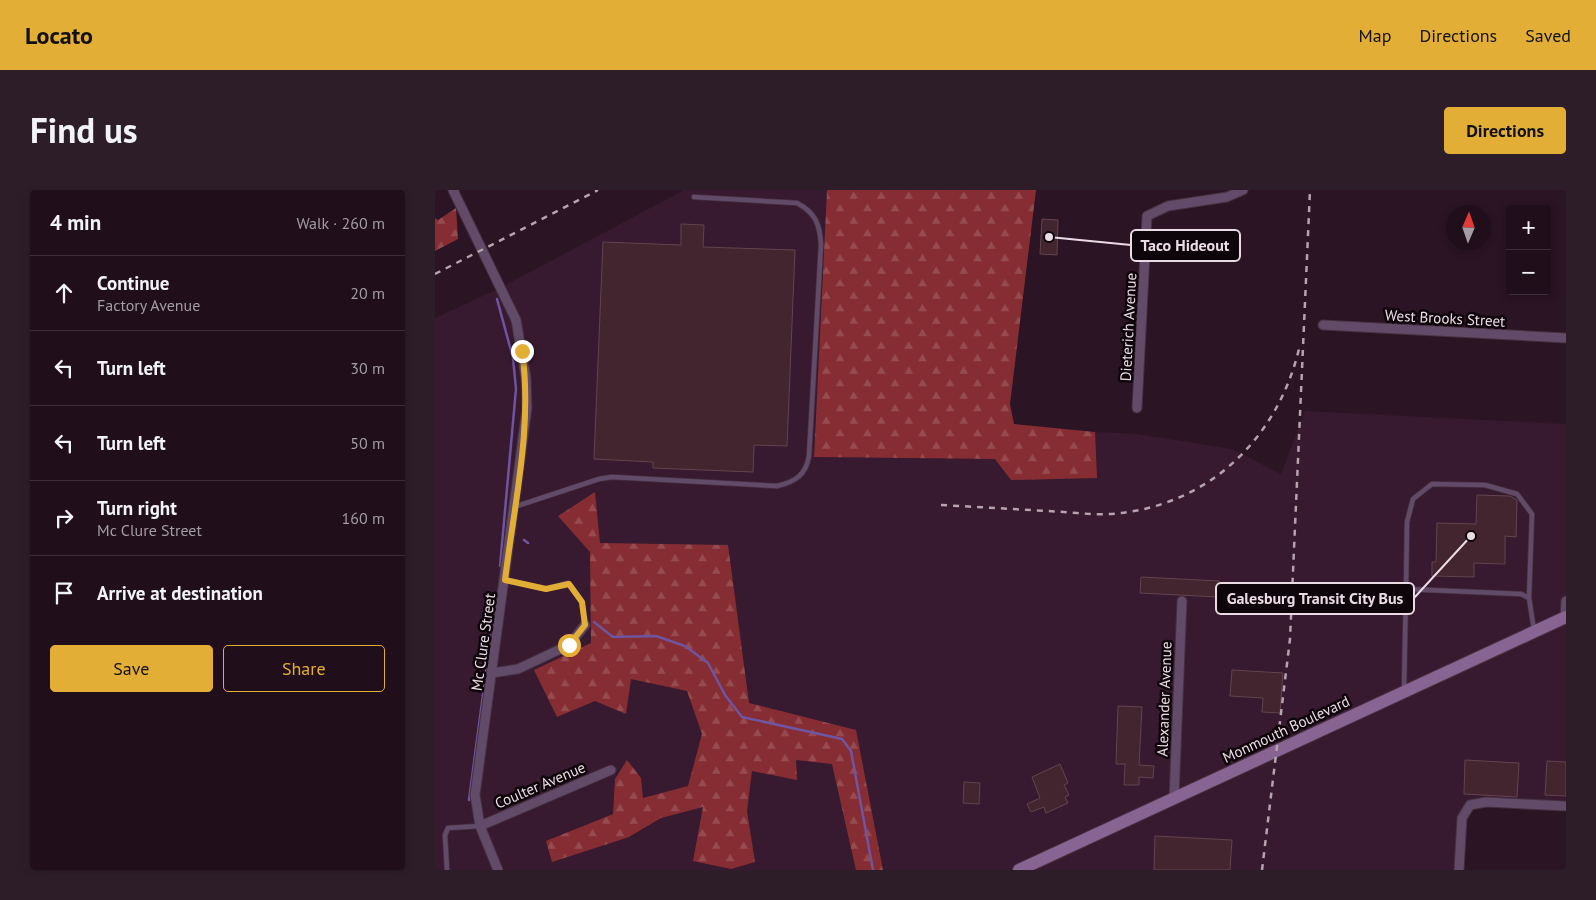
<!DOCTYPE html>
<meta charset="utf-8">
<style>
body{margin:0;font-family:"PT Sans",sans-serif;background:#2d1d28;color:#f1f3f6}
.controls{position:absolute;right:15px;top:15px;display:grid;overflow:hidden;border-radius:5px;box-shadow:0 2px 8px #0003}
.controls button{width:45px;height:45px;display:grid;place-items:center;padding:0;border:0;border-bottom:1px solid #3d2f3a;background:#200f1b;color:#f1f3f6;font:25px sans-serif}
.compass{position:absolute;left:1011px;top:15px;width:45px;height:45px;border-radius:50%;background:#200f1b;box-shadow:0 2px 8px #0003;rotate:2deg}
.stop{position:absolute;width:15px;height:15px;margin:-11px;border:4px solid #e3ae35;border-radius:50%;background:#fff}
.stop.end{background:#e3ae35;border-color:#fff;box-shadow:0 1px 5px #0008}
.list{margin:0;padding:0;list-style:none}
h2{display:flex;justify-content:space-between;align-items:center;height:65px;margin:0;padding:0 20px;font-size:21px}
h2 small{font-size:16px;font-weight:400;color:#a29ca3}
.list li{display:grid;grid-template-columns:32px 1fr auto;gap:15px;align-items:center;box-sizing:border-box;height:75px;padding:0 20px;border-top:1px solid #3d2f3a}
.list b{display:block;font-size:19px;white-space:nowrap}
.list p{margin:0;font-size:16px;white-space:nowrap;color:#a29ca3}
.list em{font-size:16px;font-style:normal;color:#a29ca3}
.actions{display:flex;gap:10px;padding:15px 20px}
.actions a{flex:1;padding:11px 0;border:1px solid #e3ae35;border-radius:5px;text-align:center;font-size:18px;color:#e3ae35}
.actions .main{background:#e3ae35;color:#111}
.icon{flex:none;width:28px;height:28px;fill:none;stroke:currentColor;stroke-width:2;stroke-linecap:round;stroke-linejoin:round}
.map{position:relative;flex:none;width:1131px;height:680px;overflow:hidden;border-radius:5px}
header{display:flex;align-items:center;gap:30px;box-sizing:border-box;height:70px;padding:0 25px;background:#e3ae35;color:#111}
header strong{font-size:24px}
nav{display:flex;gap:28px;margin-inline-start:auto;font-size:18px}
.intro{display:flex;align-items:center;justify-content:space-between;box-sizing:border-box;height:120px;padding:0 30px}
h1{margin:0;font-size:35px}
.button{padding:12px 22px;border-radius:5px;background:#e3ae35;color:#111;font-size:18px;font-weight:700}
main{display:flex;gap:30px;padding:0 30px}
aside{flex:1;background:#200f1b;border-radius:5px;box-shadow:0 2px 8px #0003}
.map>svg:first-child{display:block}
.built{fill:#371a2f}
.forest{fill:url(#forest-firs)}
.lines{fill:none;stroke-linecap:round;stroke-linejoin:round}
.stream{stroke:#6e54a1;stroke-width:2.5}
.building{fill:#42252e;stroke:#64444e}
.lane-casing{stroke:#46303f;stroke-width:6}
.street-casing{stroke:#46303f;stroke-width:11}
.secondary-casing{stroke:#46303f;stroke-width:14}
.lane{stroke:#614b68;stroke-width:4.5}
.street{stroke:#614b68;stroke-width:9}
.secondary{stroke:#886492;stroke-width:12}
.rail{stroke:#b5a3ae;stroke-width:2.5;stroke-dasharray:6 6;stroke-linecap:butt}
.route{stroke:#e3ae35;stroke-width:6}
.labels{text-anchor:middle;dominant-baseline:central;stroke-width:5;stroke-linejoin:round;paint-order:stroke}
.street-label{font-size:15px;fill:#ebdbe5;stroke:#0d050a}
.leader{fill:none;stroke:#ebdbe5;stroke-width:2}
.callout-dot{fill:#ebdbe5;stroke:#0d050a;stroke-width:2}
.callout{fill:#0d050a;stroke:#ebdbe5;stroke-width:2}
.callout-label{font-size:16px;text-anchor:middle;font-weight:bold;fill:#ebdbe5}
</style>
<header>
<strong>Locato</strong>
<nav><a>Map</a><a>Directions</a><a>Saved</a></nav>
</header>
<div class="intro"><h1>Find us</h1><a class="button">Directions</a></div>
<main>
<aside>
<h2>4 min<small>Walk · 260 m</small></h2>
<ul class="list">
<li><svg class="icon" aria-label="ahead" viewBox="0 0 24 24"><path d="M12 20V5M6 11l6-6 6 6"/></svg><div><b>Continue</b><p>Factory Avenue</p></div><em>20 m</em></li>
<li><svg class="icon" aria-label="left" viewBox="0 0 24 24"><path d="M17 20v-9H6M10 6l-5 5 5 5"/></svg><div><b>Turn left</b></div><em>30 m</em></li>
<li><svg class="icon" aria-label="left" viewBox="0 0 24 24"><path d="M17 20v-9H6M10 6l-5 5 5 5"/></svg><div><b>Turn left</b></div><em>50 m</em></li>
<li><svg class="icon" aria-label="right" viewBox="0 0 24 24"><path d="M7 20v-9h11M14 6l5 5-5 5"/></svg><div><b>Turn right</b><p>Mc Clure Street</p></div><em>160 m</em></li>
<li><svg class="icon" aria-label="arrive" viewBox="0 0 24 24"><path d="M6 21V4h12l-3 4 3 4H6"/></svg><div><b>Arrive at destination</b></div></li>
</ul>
<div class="actions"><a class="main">Save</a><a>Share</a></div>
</aside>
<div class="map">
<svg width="1131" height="680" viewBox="0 0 1131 680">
<defs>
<pattern id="forest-firs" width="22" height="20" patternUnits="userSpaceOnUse" patternTransform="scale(1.25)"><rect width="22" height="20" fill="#852d32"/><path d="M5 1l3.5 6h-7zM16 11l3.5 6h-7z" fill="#964b50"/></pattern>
</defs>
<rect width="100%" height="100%" fill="#2b1424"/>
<path class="built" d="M249,0H392L379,267L560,269L660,242L702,244L797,259L846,284L870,221L1131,234V616L1035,615L1027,628L1024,680H0V128L67,97Z"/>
<path class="forest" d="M392,0H601L575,214L579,234L660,242L662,288L576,290L560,269L379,267Z
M21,18L23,49L0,61V28L3,30Z
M160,302L165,353L293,355L314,513L421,540L448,680H421L397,574L361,570L362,590L317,581L312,621L320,672L296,679L258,671L268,617L226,628L194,647L117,672L111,651L178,624L180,589L192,570L206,588L208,608L253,596L267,544L252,501L196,489L191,524L160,511L122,527L99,480L156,453L155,362L123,326Z"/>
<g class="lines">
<path class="stream" d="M62,109L78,168L81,199L65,376
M89,350L93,353
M159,432L178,447L221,446L250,456L273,473L290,505L307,527L407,549L416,561L438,680
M34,610L61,407"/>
</g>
<path class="building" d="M607,29L623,30L622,65L605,64Z
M246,34L269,35L268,57L360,60L352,256L319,255L318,282L218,278V272L159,269L168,52L246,55Z
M1042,305L1075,306L1082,310L1081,347L1070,346V374L1039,373V387L997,386V372H1001L1002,333L1041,334Z
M706,387L784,391L783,407L705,403Z
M797,480L848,483L845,523L827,522L828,508L795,506Z
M683,516L707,517L704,575L719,576L718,588L704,587V595H689L690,574H681Z
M1030,570L1084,573L1082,607L1029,604Z
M1112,571L1131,572V606L1110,605Z
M625,574L633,593L629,595L634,605L630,607L633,613L611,623L609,617L596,622L592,614L605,608L597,587Z
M529,592L545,593L544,614L528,613Z
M720,646L797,650L795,680H719Z"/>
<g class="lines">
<defs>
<path id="lane" d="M79,317L164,289L177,287L342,296C360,292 371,285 374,266L386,55C385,35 381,23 362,13L259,7
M70,390L111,399L133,393L147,412L150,435
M971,399L972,332L978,309L997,294L1050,295L1082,304L1097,324L1094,408
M969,500L971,399L1086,404L1094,408L1099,440
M12,680L10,645L13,638L45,636"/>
<path id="street" d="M18,0L81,130L91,188L92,218L40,605L45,636L63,680
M888,135L1131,148
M702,218L712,26L733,16L792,7L808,0
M1130,427L1131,411
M57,483L83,479L134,455L150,435
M739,608L747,411
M45,636L176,580
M1024,680L1027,628L1035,615L1051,612L1131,616"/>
<path id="secondary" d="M584,680L1131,427"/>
</defs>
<use href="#lane" class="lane-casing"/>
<use href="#street" class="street-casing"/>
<use href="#secondary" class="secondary-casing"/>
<use href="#lane" class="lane"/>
<use href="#street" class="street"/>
<use href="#secondary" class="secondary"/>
<path class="rail" d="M0,84L163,0
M506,315C542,317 577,319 612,321C633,322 655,325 676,324C772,317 842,250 864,159
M827,680L855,449L875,0"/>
</g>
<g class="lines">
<path class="route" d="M87,161C98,235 79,315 70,390L111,399L134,394L147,412L150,435L134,455"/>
</g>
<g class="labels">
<g class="street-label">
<text transform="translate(1010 128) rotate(3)">West Brooks Street</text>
<text transform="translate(693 137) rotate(-87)">Dieterich Avenue</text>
<text transform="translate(48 452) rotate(-82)">Mc Clure Street</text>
<text transform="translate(729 509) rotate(-88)">Alexander Avenue</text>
<text transform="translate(851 539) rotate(-25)">Monmouth Boulevard</text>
<text transform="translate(105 595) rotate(-23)">Coulter Avenue</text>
</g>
</g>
<path class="leader" d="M614 47L696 55M1036 346L979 408"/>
<g class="callout-dot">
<circle cx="614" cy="47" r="5"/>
<circle cx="1036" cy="346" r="5"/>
</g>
<g class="callout">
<rect x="696" y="40" width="109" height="31" rx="5"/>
<rect x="781" y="393" width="198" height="31" rx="5"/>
</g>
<g class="callout-label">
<text x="750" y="61">Taco Hideout</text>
<text x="880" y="414">Galesburg Transit City Bus</text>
</g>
</svg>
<div class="controls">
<button>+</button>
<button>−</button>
</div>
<svg class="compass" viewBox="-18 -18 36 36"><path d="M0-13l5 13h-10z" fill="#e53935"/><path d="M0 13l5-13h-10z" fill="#a29ca3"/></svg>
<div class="stop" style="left:134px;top:455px"></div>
<div class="stop end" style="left:87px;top:161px"></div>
</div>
</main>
